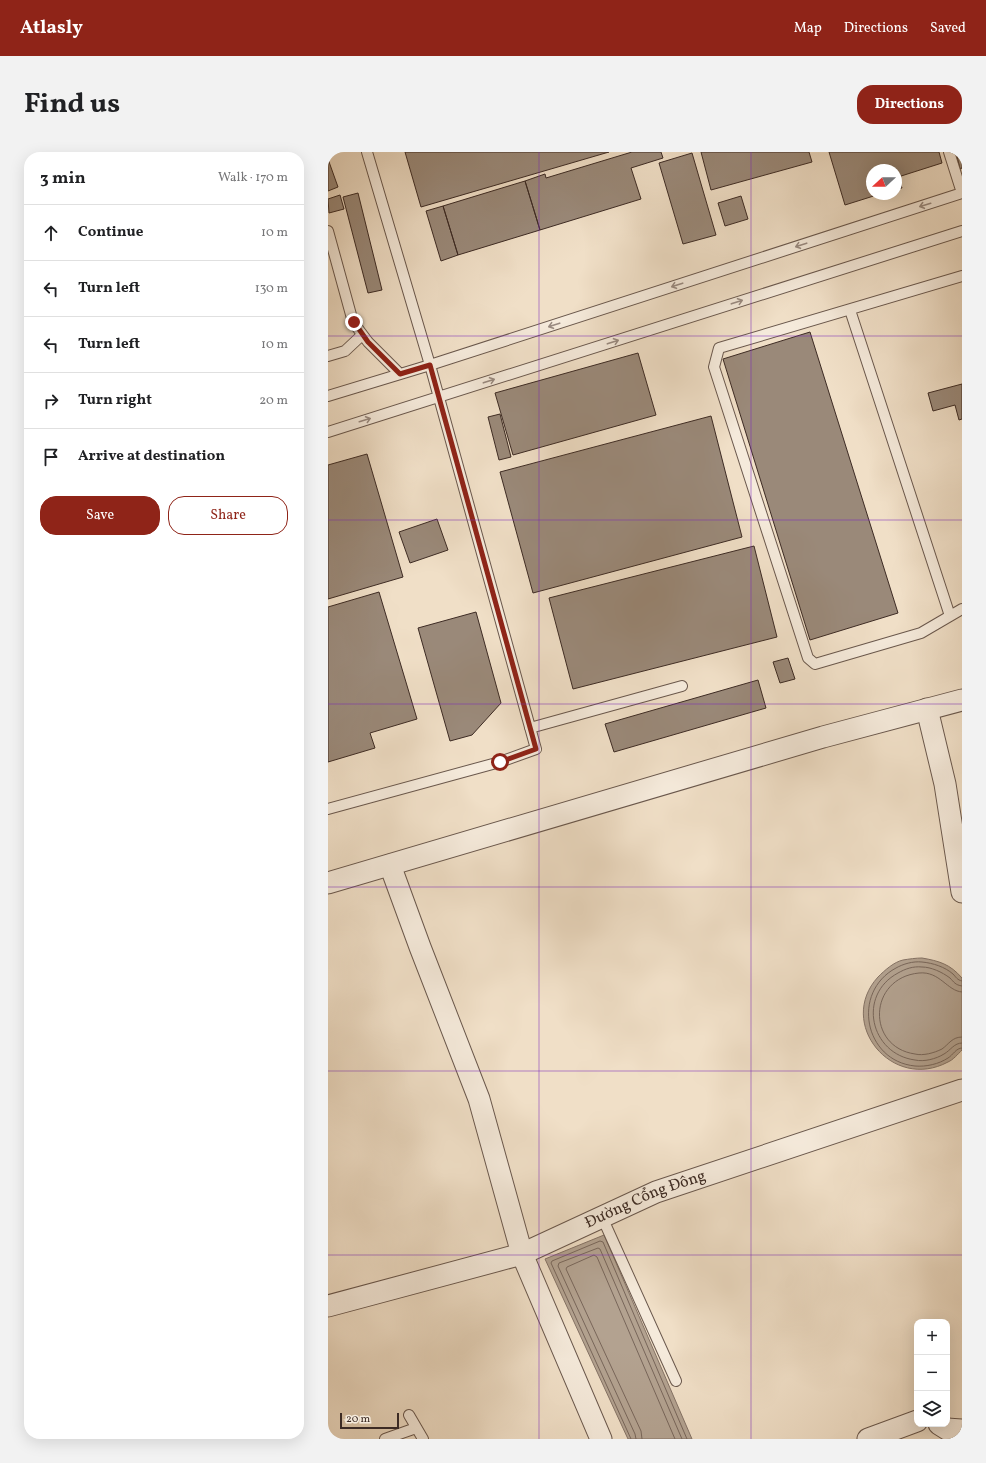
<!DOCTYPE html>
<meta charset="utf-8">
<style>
body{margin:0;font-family:Vollkorn,serif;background:#f2f2f2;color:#202124}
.controls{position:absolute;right:12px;bottom:12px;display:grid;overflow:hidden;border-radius:8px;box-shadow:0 4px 16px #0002}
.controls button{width:36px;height:36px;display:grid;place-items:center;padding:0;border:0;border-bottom:1px solid #e0e0e0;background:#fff;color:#202124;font:20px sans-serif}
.compass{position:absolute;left:538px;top:12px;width:36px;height:36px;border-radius:50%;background:#fff;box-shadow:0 4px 16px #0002;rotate:249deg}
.scale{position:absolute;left:12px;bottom:10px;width:59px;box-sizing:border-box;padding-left:4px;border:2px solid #3d2b24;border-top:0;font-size:11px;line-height:14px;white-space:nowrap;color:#3d2b24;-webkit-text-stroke:3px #f5eadb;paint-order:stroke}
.stop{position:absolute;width:12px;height:12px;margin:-9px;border:3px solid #8f2418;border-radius:50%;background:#fff}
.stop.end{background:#8f2418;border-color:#fff;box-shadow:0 1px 4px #0008}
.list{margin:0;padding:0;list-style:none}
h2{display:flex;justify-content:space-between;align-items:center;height:52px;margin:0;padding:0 16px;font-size:17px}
h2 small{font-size:13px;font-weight:400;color:#757577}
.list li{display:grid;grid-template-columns:26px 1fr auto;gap:12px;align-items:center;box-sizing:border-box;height:56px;padding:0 16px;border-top:1px solid #e0e0e0}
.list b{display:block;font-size:15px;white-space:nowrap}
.list em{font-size:13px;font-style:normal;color:#757577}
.actions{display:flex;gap:8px;padding:12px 16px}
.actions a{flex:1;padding:9px 0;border:1px solid #8f2418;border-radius:16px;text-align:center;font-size:14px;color:#8f2418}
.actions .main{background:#8f2418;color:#fff}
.icon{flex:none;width:22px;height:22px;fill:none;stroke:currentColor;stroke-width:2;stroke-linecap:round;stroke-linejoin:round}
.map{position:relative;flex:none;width:634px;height:1287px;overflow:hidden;border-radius:16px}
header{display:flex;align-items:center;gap:24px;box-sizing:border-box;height:56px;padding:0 20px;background:#8f2418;color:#fff}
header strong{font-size:19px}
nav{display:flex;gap:22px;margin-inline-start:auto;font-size:14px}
.intro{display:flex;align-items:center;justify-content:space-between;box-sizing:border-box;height:96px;padding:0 24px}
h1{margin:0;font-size:28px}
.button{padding:10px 18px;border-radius:16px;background:#8f2418;color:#fff;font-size:14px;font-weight:700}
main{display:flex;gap:24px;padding:0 24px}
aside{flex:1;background:#fff;border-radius:16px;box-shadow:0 4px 16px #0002}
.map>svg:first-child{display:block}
.water{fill:#b3a290;stroke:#847265}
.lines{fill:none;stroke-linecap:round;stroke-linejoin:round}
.shore{stroke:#78665a;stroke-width:1}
.building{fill:#9a8979;stroke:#3d2b24}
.lane-casing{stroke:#6a584d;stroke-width:12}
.street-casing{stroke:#6a584d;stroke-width:23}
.lane{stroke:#f5eadb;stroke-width:10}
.street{stroke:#f5eadb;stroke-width:21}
.oneway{stroke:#998a80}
.route{stroke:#8f2418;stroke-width:5}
.grid{fill:none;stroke:#7b2cbf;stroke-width:1;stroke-opacity:0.55}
.labels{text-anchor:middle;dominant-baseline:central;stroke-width:3;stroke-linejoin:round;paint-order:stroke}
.street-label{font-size:16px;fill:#3d2b24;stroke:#f5eadb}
</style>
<header>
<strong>Atlasly</strong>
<nav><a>Map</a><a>Directions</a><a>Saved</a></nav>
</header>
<div class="intro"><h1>Find us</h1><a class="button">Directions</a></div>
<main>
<aside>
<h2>3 min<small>Walk · 170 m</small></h2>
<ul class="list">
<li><svg class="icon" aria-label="ahead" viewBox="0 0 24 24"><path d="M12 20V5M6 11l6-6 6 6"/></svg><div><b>Continue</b></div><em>10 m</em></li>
<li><svg class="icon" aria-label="left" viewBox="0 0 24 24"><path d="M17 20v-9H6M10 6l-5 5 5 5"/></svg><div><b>Turn left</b></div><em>130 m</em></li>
<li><svg class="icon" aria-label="left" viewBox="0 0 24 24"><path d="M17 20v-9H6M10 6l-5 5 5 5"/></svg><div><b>Turn left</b></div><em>10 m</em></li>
<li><svg class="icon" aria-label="right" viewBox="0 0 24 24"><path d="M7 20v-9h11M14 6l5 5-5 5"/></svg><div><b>Turn right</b></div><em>20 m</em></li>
<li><svg class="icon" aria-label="arrive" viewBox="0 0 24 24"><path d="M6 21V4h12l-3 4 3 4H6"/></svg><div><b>Arrive at destination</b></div></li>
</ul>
<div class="actions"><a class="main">Save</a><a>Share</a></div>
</aside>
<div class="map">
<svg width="634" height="1287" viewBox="0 0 634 1287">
<rect width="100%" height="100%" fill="#f0dfc7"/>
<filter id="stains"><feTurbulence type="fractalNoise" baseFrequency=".005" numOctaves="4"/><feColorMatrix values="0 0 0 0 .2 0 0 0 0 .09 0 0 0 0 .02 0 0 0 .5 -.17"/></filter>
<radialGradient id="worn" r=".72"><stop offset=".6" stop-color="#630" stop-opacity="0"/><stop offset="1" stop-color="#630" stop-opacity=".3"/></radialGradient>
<path class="water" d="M594,806C611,809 622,812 634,826V898C630,902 625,908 620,910C564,940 508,871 550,825C557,818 566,810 575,808C581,807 588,806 594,806Z
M276,1083L364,1287H300L217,1107Z"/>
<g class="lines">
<path class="shore" d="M634,829C629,828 628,825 625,822C617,815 605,811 594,810C585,809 575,812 568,816C523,840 536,909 587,914C598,915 611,912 620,906C625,903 628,896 634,896
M634,834C627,833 626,830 622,826C614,820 603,815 594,815C585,814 577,817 570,821C529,843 542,902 587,908C596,910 608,907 616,902C623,898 626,891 634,891
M634,840C619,839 612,819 591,821C540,826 538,895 587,902C595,904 606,901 614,897C621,892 624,885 634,885
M303,1287L223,1111L224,1109L272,1089L275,1090L359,1287
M308,1287L307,1282L230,1114L231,1111L270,1096L272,1097L354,1287
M314,1287L313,1279L238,1117L239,1115L266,1103L269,1105L347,1287"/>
</g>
<path class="building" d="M77,0H281L93,55Z
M304,0H333L335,6L303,16L313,47L212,78L197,29L217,22L218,26Z
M373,0H481L484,10L383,38Z
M501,0H611L614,11L570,25L574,36L568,37V18H544V42H552L517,53Z
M628,0H634V16L632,17Z
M364,1L388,83L355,92L331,11Z
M0,7L10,35L0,39Z
M197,29L212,78L130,103L115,54Z
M30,41L54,138L40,141L15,45Z
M12,43L16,57L1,61L0,47Z
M413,44L420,67L397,74L390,51Z
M115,54L130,103L113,109L98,59Z
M482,180L570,461L482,488L395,207Z
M310,201L328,263L185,303L167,241Z
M634,232V267L631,268L627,253L605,259L600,241Z
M172,262L183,305L171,308L160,265Z
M383,264L414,385L205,441L172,320Z
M39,302L75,425L0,447V313Z
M109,367L120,398L82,411L71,380Z
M426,394L449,485L245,537L221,446Z
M51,440L89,567L42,581L47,596L0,610V455Z
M148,460L173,551L144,583L122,589L90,476Z
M460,506L467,527L452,531L445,510Z
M430,528L438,556L286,600L277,572Z"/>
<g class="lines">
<defs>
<path id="lane" d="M621,0L634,41
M0,79L25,170L40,190L72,222
M634,124L391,196L386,215L480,506L487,512L593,481L634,457
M522,158L622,464
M0,204L17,199L34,183
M0,244L102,213L634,41
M0,280L634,79
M202,576L354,534
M0,657L172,610L208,597L102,213L39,0
M274,1065L348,1229
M81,1263L95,1287
M57,1287L88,1276"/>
<g id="street">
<path d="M599,557L617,632L634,740"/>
<path d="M62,713L92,795L151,947L194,1102L273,1287"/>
<path d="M0,731L495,585L634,548"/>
<path id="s1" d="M0,1154L194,1102L328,1040L634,938"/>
<path d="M611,1272L619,1277L634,1278"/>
<path d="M540,1287L589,1269"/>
</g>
</defs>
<use href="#lane" class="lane-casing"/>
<use href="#street" class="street-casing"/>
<use href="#lane" class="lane"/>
<use href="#street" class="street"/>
</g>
<defs><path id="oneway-shaft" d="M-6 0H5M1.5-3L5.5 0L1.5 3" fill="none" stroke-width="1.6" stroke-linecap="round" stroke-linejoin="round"/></defs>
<g class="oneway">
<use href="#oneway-shaft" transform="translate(597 53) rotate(163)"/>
<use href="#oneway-shaft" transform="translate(473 93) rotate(162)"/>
<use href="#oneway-shaft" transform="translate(349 133) rotate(162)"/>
<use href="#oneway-shaft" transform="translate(409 150) rotate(-18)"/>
<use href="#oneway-shaft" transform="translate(226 173) rotate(162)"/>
<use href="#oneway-shaft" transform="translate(285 190) rotate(-18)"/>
<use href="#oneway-shaft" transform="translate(161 229) rotate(-18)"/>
<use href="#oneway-shaft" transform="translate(37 268) rotate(-17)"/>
</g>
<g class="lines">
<path class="route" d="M26,170L40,190L72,222L102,213L208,597L172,610"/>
</g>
<path class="grid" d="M211,0V1287M423,0V1287M0,184H634M0,368H634M0,552H634M0,735H634M0,919H634M0,1103H634"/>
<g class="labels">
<g class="street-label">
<text stroke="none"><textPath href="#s1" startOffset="336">Đường Cổng Đông</textPath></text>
</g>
</g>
<rect width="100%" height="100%" filter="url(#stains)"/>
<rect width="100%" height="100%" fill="url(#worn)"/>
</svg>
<div class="controls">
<button>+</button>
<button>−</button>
<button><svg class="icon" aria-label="layers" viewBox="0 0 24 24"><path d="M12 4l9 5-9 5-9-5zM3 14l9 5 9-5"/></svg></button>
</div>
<svg class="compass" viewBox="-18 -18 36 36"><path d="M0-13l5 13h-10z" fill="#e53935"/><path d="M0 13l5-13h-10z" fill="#757577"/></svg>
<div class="scale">20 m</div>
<div class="stop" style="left:172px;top:610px"></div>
<div class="stop end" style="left:26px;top:170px"></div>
</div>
</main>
